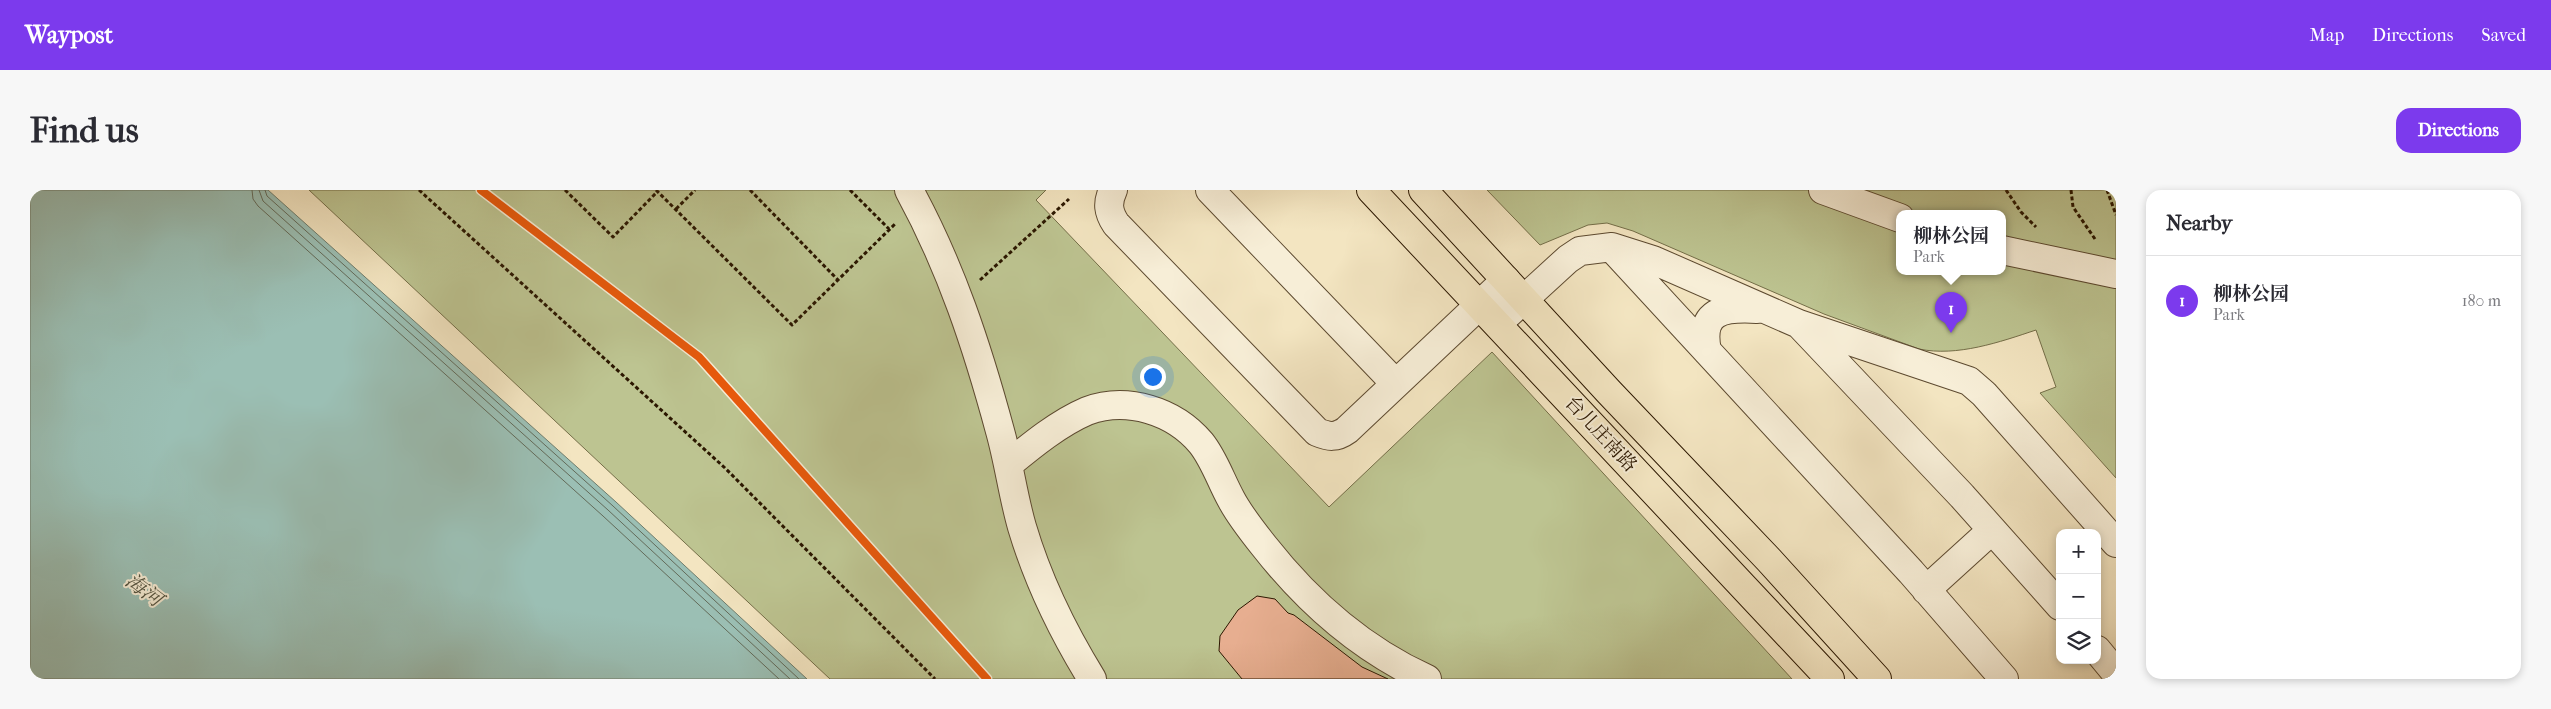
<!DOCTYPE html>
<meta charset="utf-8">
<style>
body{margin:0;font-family:"IM FELL French Canon","Noto Serif SC",serif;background:#f7f7f7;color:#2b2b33}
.controls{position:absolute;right:15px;bottom:15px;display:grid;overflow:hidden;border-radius:10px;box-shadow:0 2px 8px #0003}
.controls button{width:45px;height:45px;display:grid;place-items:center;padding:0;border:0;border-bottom:1px solid #e1e1e2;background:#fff;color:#2b2b33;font:25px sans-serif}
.you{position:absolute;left:1122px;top:186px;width:18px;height:18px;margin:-12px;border:4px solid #fff;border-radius:50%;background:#1a73e8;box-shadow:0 0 0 8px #1a73e833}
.badge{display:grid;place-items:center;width:32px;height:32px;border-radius:50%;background:#7c3aed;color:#fff;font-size:16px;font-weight:700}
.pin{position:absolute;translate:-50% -41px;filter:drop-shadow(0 1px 2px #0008)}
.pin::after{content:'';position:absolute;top:26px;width:18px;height:15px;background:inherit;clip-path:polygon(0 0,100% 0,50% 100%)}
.popup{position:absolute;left:1866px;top:20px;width:110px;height:65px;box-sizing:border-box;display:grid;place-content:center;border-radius:10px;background:#fff;filter:drop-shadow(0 1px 4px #0005);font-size:16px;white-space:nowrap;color:#7c7c81}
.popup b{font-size:19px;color:#2b2b33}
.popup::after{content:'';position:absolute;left:50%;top:100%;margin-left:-10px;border:10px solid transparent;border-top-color:#fff}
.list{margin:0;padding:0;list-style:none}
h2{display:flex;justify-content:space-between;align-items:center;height:65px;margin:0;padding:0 20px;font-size:21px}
h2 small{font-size:16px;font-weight:400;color:#7c7c81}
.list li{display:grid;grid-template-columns:32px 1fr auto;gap:15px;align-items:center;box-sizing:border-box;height:90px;padding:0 20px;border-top:1px solid #e1e1e2}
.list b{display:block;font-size:19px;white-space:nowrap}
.list p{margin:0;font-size:16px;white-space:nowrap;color:#7c7c81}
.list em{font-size:16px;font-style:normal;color:#7c7c81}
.icon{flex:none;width:28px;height:28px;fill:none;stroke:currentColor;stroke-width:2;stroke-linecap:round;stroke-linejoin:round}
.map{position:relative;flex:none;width:2086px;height:489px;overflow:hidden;border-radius:15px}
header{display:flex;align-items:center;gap:30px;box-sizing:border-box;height:70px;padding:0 25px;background:#7c3aed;color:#fff}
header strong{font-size:24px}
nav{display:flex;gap:28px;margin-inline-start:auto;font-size:18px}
.intro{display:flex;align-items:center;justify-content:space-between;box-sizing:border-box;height:120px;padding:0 30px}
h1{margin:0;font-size:35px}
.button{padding:12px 22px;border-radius:15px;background:#7c3aed;color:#fff;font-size:18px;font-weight:700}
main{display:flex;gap:30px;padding:0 30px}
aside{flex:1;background:#fff;border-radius:15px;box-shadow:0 2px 8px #0003}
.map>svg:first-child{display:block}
.green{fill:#bdc491;stroke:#746e48;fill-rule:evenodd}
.water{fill:#9bbfb4;stroke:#6e7c6c}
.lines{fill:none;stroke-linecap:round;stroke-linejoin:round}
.shore{stroke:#636b5a;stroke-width:1}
.building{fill:#e7ae90;stroke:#2b1700}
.minor-casing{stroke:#5d4a30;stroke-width:30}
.major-casing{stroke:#2b1700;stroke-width:30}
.path{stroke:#2b1700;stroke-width:3;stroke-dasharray:4 2.5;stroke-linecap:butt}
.minor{stroke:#f7eed7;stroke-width:28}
.major{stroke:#f3e5c1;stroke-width:28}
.cycleway-casing{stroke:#f7eed7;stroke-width:11}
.cycleway{stroke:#e8590c;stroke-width:8}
.labels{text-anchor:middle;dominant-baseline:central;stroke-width:4;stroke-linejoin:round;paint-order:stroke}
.street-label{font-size:19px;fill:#2b1700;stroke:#f7eed7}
.water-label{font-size:20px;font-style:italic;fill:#52523f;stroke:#f7eed7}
</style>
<header>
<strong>Waypost</strong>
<nav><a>Map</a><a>Directions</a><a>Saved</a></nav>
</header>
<div class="intro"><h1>Find us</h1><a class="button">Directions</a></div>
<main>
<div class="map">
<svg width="2086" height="489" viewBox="0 0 2086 489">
<rect width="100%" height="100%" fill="#f3e5c1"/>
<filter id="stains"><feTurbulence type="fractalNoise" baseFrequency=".004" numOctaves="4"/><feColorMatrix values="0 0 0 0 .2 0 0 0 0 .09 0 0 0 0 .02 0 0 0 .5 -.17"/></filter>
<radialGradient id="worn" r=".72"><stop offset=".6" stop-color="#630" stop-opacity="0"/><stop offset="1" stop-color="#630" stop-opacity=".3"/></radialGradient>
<path class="green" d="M279,0H1016L1006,10L1299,317L1462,162L1762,489H800Z
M1457,0H2086V288L2010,203L2026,197L2006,140C1970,152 1927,167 1889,159L1794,124L1603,41L1577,33L1558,35L1510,55ZM1870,24H1972V82H1870Z"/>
<path class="water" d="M0,0H238L586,312L777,489H0Z"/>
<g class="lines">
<path class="shore" d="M222,0L223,9L228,16L573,326L749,489
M229,0L233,11L578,320L760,489
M235,0L237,6L583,316L769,489"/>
</g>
<path class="building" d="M1227,406L1245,409L1258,423L1264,425L1332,477L1358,489H1212L1189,461L1190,446L1208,420Z"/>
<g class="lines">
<defs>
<path id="minor" d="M879,0C921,77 947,156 970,241C979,273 983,306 992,337C1008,391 1033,442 1062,489
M1083,0C1077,13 1078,22 1086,34L1287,242C1299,247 1306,248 1317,240L1476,90
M1180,0L1366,194
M1793,0L1870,28
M1583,59L1881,382L1974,489
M1972,60L2086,84
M1468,133L1538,69L1550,61L1582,57L1623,70L1769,134L1939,191L1954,204L2086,353
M1771,136L1932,306L2030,416
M1677,161C1669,121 1692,117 1727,119
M979,274C1002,255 1029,233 1057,221C1097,206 1144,221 1171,253C1184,269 1191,291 1201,309C1210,326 1222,341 1234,356C1278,412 1331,459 1397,489
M1896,400L1962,340
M2067,460L2086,483"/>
<path id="major" d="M1341,0L1800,489
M1393,0L1579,202L1739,370L1847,489"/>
</defs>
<use href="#minor" class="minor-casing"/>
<use href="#major" class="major-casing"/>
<path class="path" d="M389,0L695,278L905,489
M535,0L583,47L628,1
M626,0L762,135L866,33
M720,0L808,90
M820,0L859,39
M1976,0L1991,22L2006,37
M2041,0L2043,17L2065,49
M2077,0L2086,25
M646,19L665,0
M950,90L1039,9"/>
<use href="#minor" class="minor"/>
<use href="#major" class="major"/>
<defs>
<path id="cycleway" d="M451,0L669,167L957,489"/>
</defs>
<use href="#cycleway" class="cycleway-casing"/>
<use href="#cycleway" class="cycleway"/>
</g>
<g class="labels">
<g class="street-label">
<text transform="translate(1571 244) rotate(47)">台儿庄南路</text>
</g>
<g class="water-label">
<text transform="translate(114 400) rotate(37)">海河</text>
</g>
</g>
<rect width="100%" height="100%" filter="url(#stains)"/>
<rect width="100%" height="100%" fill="url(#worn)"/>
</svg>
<div class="controls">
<button>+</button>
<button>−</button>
<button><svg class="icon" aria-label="layers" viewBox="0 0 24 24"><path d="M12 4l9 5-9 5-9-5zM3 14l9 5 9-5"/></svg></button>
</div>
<div class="you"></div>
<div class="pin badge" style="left:1921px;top:143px">1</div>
<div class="popup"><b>柳林公园</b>Park</div>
</div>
<aside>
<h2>Nearby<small></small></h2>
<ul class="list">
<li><span class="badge">1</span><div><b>柳林公园</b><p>Park</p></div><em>180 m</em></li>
</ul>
</aside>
</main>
